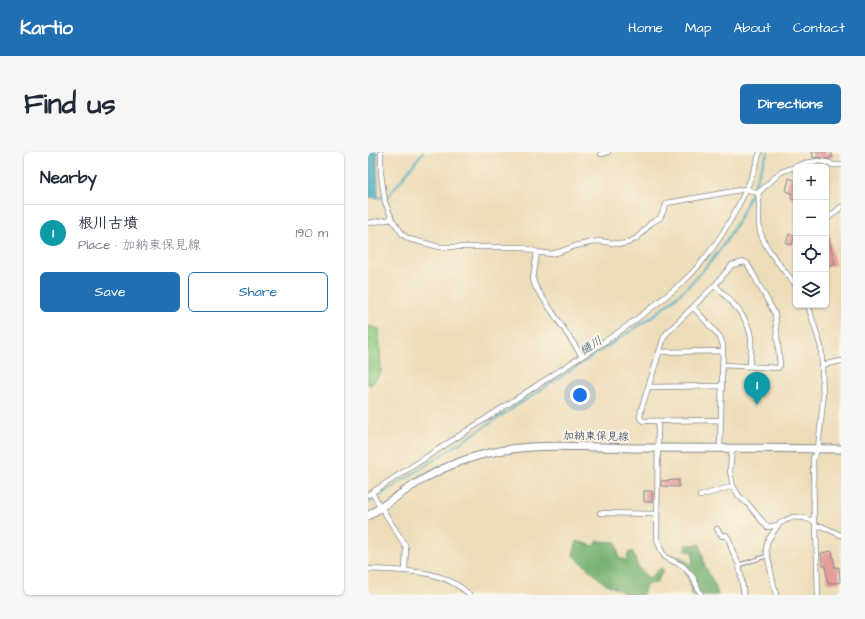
<!DOCTYPE html>
<meta charset="utf-8">
<style>
body{margin:0;font-family:"Architects Daughter","Klee One",sans-serif;background:#f6f6f7;color:#1f2937}
.controls{position:absolute;right:12px;top:12px;display:grid;overflow:hidden;border-radius:6px;box-shadow:0 1px 3px #0004}
.controls button{width:36px;height:36px;display:grid;place-items:center;padding:0;border:0;border-bottom:1px solid #e0e1e3;background:#fff;color:#1f2937;font:20px sans-serif}
.you{position:absolute;left:212px;top:243px;width:14px;height:14px;margin:-10px;border:3px solid #fff;border-radius:50%;background:#1a73e8;box-shadow:0 0 0 6px #1a73e833}
.badge{display:grid;place-items:center;width:26px;height:26px;border-radius:50%;background:#1f6fb2;color:#fff;font-size:13px;font-weight:700}
.pin{position:absolute;translate:-50% -33px;filter:drop-shadow(0 1px 2px #0008)}
.pin::after{content:'';position:absolute;top:21px;width:14px;height:12px;background:inherit;clip-path:polygon(0 0,100% 0,50% 100%)}
.list{margin:0;padding:0;list-style:none}
h2{display:flex;justify-content:space-between;align-items:center;height:52px;margin:0;padding:0 16px;font-size:17px}
h2 small{font-size:13px;font-weight:400;color:#747a83}
.list li{display:grid;grid-template-columns:26px 1fr auto;gap:12px;align-items:center;box-sizing:border-box;height:56px;padding:0 16px;border-top:1px solid #e0e1e3}
.list b{display:block;font-size:15px;white-space:nowrap}
.list p{margin:0;font-size:13px;white-space:nowrap;color:#747a83}
.list em{font-size:13px;font-style:normal;color:#747a83}
.actions{display:flex;gap:8px;padding:12px 16px}
.actions a{flex:1;padding:9px 0;border:1px solid #1f6fb2;border-radius:6px;text-align:center;font-size:14px;color:#1f6fb2}
.actions .main{background:#1f6fb2;color:#fff}
.icon{flex:none;width:22px;height:22px;fill:none;stroke:currentColor;stroke-width:2;stroke-linecap:round;stroke-linejoin:round}
.map{position:relative;flex:none;width:473px;height:443px;overflow:hidden;border-radius:6px}
header{display:flex;align-items:center;gap:24px;box-sizing:border-box;height:56px;padding:0 20px;background:#1f6fb2;color:#fff}
header strong{font-size:19px}
nav{display:flex;gap:22px;margin-inline-start:auto;font-size:14px}
.intro{display:flex;align-items:center;justify-content:space-between;box-sizing:border-box;height:96px;padding:0 24px}
h1{margin:0;font-size:28px}
.button{padding:10px 18px;border-radius:6px;background:#1f6fb2;color:#fff;font-size:14px;font-weight:700}
main{display:flex;gap:24px;padding:0 24px}
aside{flex:1;background:#fff;border-radius:6px;box-shadow:0 1px 3px #0004}
.map>svg:first-child{display:block}
.green{fill:#8ecc82;stroke:#547e70}
.forest{fill:#72b070;stroke:#467067}
.water{fill:#40a9c0;stroke:#2e6c8f}
.lines{fill:none;stroke-linecap:round;stroke-linejoin:round}
.stream{stroke:#40a9c0;stroke-width:2}
.building{fill:#e79d9b}
.service-casing{stroke:#84868c;stroke-width:4.5}
.minor-casing{stroke:#84868c;stroke-width:6}
.secondary-casing{stroke:#84868c;stroke-width:9}
.service{stroke:#fff;stroke-width:2.5}
.minor{stroke:#fff;stroke-width:4.5}
.secondary{stroke:#fff;stroke-width:7}
.labels{text-anchor:middle;dominant-baseline:central;stroke-width:4;stroke-linejoin:round;paint-order:stroke}
.street-label{font-size:11px;fill:#1b2f5e;stroke:#fcf5e5}
.water-label{font-size:12px;font-style:italic;fill:#285a80;stroke:#fcf5e5}
</style>
<header>
<strong>Kartio</strong>
<nav><a>Home</a><a>Map</a><a>About</a><a>Contact</a></nav>
</header>
<div class="intro"><h1>Find us</h1><a class="button">Directions</a></div>
<main>
<aside>
<h2>Nearby<small></small></h2>
<ul class="list">
<li><span class="badge" style="background:#0f9aa8">1</span><div><b>根川古墳</b><p>Place · 加納東保見線</p></div><em>190 m</em></li>
</ul>
<div class="actions"><a class="main">Save</a><a>Share</a></div>
</aside>
<div class="map">
<svg width="473" height="443" viewBox="0 0 473 443">
<rect width="100%" height="100%" fill="#fcf5e5"/>
<filter id="ink" filterUnits="userSpaceOnUse"><feTurbulence type="fractalNoise" baseFrequency=".025" numOctaves="2"/><feDisplacementMap in="SourceGraphic" scale="8" xChannelSelector="R" yChannelSelector="G"/><feConvolveMatrix kernelMatrix="1 2 1 2 8 2 1 2 1" color-interpolation-filters="sRGB"/></filter>
<filter id="wash" filterUnits="userSpaceOnUse"><feTurbulence type="fractalNoise" baseFrequency=".012" numOctaves="4" result="noise"/><feDisplacementMap in="SourceGraphic" scale="16" xChannelSelector="R" yChannelSelector="G"/><feGaussianBlur stdDeviation="0.9" result="paint"/><feColorMatrix in="noise" values="0 0 0 0 0 0 0 0 0 0 0 0 0 0 0 0 0 1.4 0 .05"/><feComposite in="paint" operator="in"/></filter>
<g filter="url(#wash)">
<rect width="100%" height="100%" fill="#ecddb9"/>
<path class="green" d="M0,174L11,177L13,221L3,233L0,232Z"/>
<path class="forest" d="M209,389L226,394L230,389L248,390L251,406L258,408L261,400H265L270,415L281,427L292,416L296,418L288,431L278,432L275,443H255V440L236,431L205,403Z
M332,392L337,414L347,433L350,443H324C324,433 318,424 317,414L303,406L302,404H313L324,414L325,400L318,399V393Z"/>
<path class="water" d="M0,0H9L10,46L0,45Z"/>
<g class="lines">
<path class="stream" d="M10,45L19,46L55,0
M0,351L275,171C317,142 355,103 376,57C385,38 391,19 400,0"/>
</g>
<g id="blocks">
<path class="building" d="M444,0H463L465,5L459,7L451,5L445,6Z
M421,26L428,29V48L423,47L424,41L418,39Z
M421,82L427,83L424,93L418,91Z
M458,82H460L467,113L458,115Z
M311,328V335L293,334V329Z
M276,339H284V350H276Z
M464,399L467,416L471,415L472,430L460,432L457,413L455,414L453,401Z"/>
</g>
</g>
<g filter="url(#ink)">
<use href="#blocks" fill-opacity="0" stroke="#84868c" stroke-width="1"/>
<g class="lines">
<defs>
<path id="service" d="M371,413L399,404"/>
<path id="minor" d="M13,0V22L17,50L24,67L35,83L41,87L72,95H154L169,100L183,102L191,100L207,94L230,89L253,92L259,91L269,86L283,71L292,66L299,51L378,37L390,41
M233,2L240,0
M390,41C393,54 389,66 392,78C396,97 416,118 428,133
M390,41L413,20L437,11L451,9L462,11L464,13H473
M458,68L473,55
M0,71L24,67
M169,100L165,127L167,134L214,204
M347,133C362,149 380,163 383,186C384,195 382,205 382,214
M440,153L453,195L454,213L455,249L450,297L445,306L446,369L448,375L450,443
M325,155L352,185L355,193L352,296
M291,200L355,199
M454,213L473,209
M280,235L354,234
M353,268L275,269L272,266L273,258L296,185L299,181L347,133L364,113L376,110L379,111L407,162L412,213L410,216L355,213
M290,269L289,387L293,398L297,405L315,414L325,425L333,443
M364,296L362,319L365,334L371,344L380,352L399,375L410,373
M4,341L37,393L38,397L37,419
M0,343L248,182C273,164 297,147 319,126C351,95 380,42 392,0
M332,344L365,334
M232,361L289,362
M448,375L453,374L473,383
M349,377L354,384L358,383L361,387L364,398L371,413L376,443
M0,417C37,419 74,416 102,443
M408,443L398,397L400,388L411,372L416,369L425,365L436,366L446,369"/>
<path id="secondary" d="M0,364C30,344 59,321 94,309C150,288 205,295 264,296C334,296 403,296 473,297"/>
</defs>
<use href="#service" class="service-casing"/>
<use href="#minor" class="minor-casing"/>
<use href="#secondary" class="secondary-casing"/>
<use href="#service" class="service"/>
<use href="#minor" class="minor"/>
<use href="#secondary" class="secondary"/>
</g>
</g>
<g class="labels">
<g class="street-label">
<text transform="translate(228 284) rotate(1)">加納東保見線</text>
</g>
<g class="water-label">
<text transform="translate(223 194) rotate(-33)">樋川</text>
</g>
</g>
</svg>
<div class="controls">
<button>+</button>
<button>−</button>
<button><svg class="icon" aria-label="locate" viewBox="0 0 24 24"><circle cx="12" cy="12" r="6"/><path d="M12 2v4M12 18v4M2 12h4M18 12h4"/></svg></button>
<button><svg class="icon" aria-label="layers" viewBox="0 0 24 24"><path d="M12 4l9 5-9 5-9-5zM3 14l9 5 9-5"/></svg></button>
</div>
<div class="you"></div>
<div class="pin badge" style="left:389px;top:253px;background:#0f9aa8">1</div>
</div>
</main>
